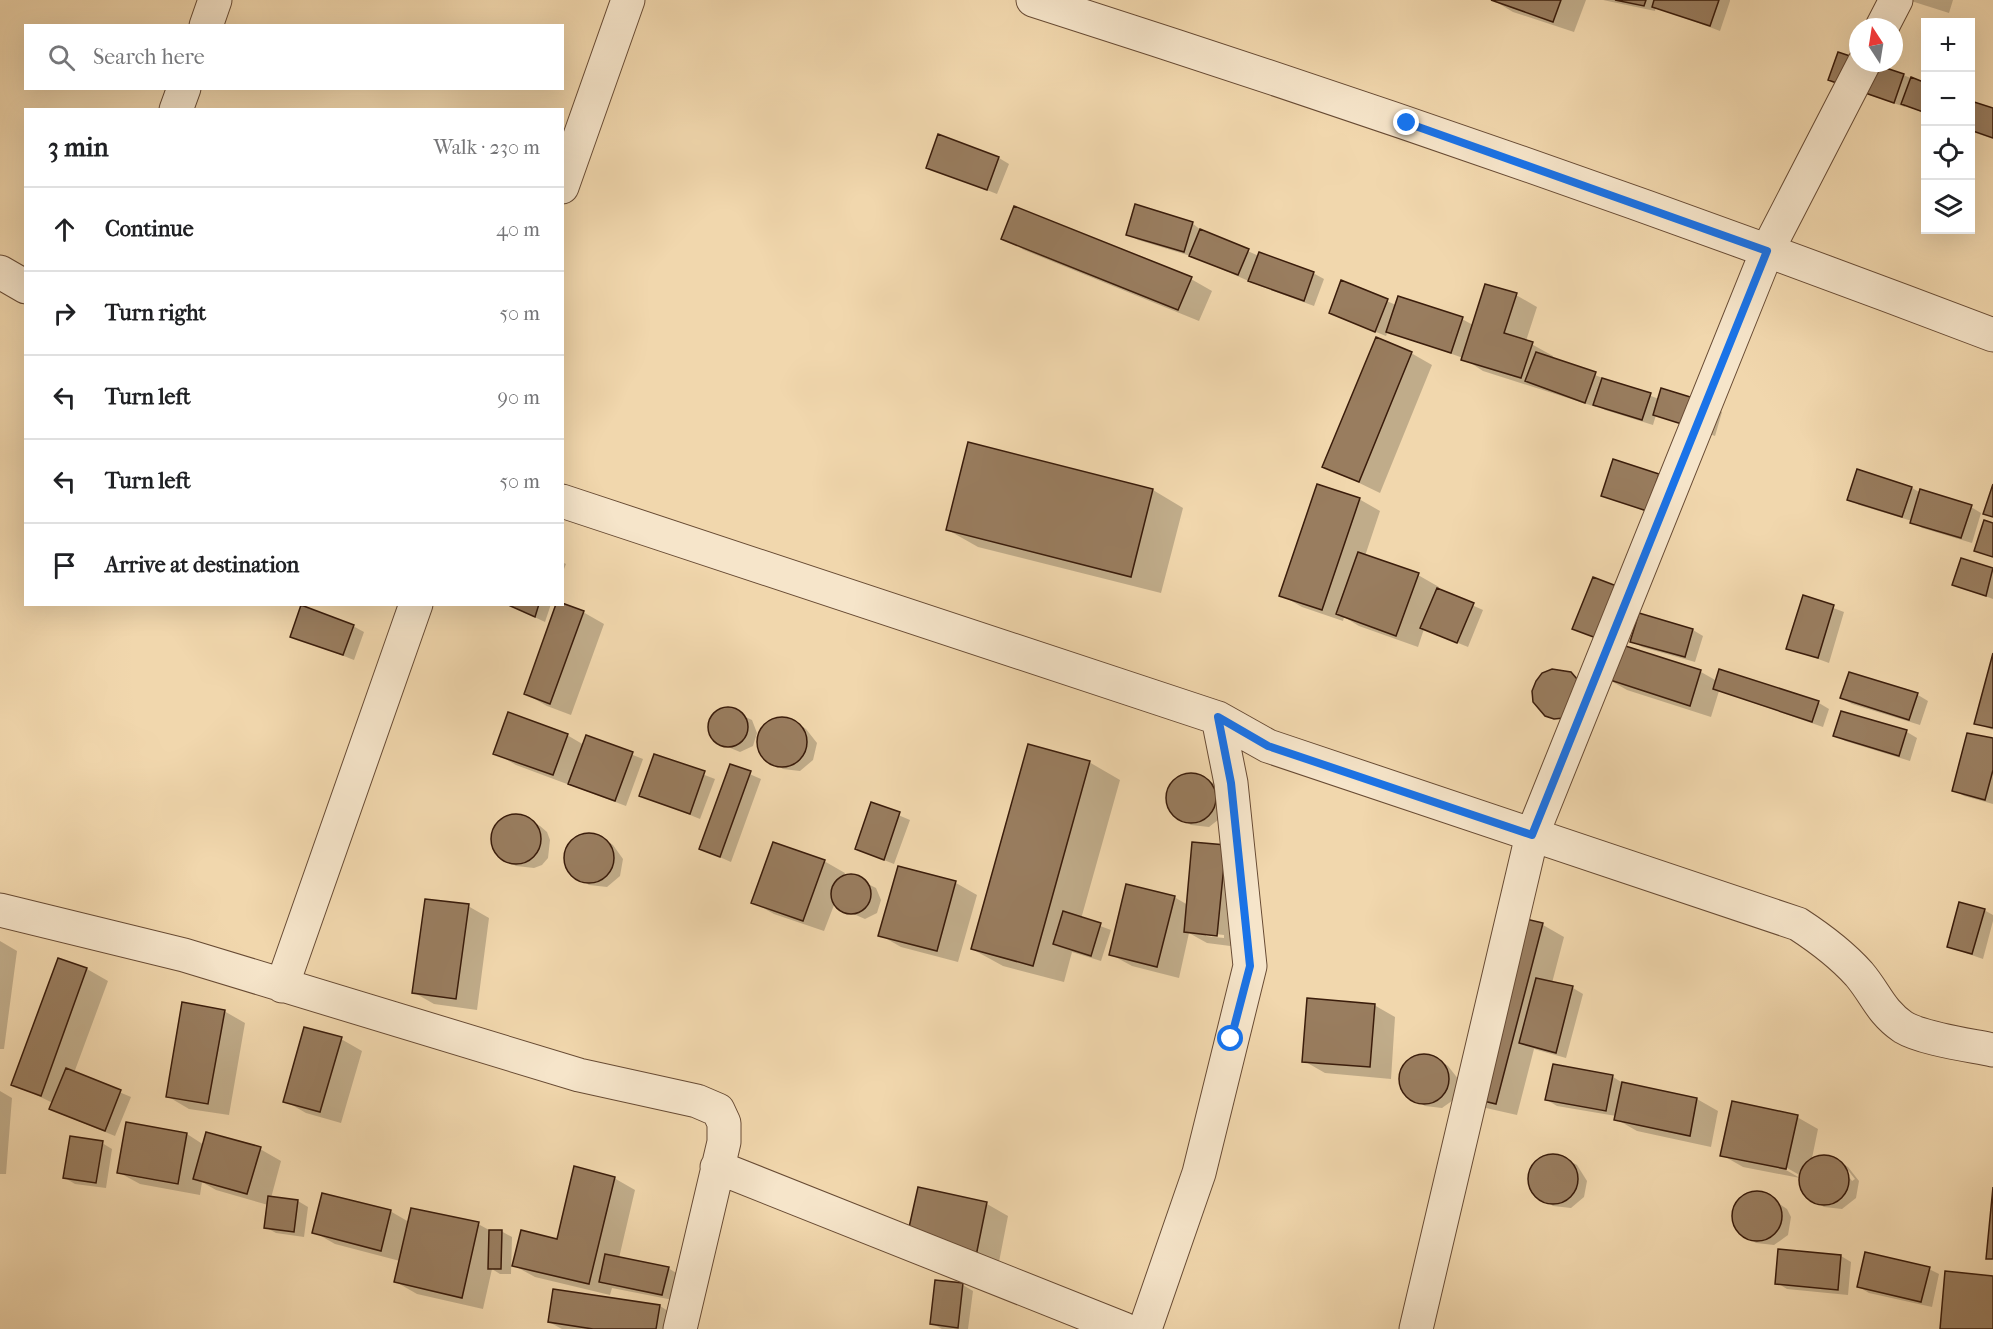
<!DOCTYPE html>
<meta charset="utf-8">
<style>
body{margin:0;font-family:"IM FELL French Canon",serif;background:#f6f6f6;color:#202124}
.controls{position:absolute;right:18px;top:18px;display:grid;overflow:hidden;border-radius:0px;box-shadow:0 6px 24px #0002}
.controls button{width:54px;height:54px;display:grid;place-items:center;padding:0;border:0;border-bottom:2px solid #e0e0e0;background:#fff;color:#202124;font:30px sans-serif}
.compass{position:absolute;left:1849px;top:18px;width:54px;height:54px;border-radius:50%;background:#fff;box-shadow:0 6px 24px #0002;rotate:348deg}
.stop{position:absolute;width:18px;height:18px;margin:-14px;border:4px solid #1a73e8;border-radius:50%;background:#fff}
.stop.end{background:#1a73e8;border-color:#fff;box-shadow:0 2px 6px #0008}
.list{margin:0;padding:0;list-style:none}
h2{display:flex;justify-content:space-between;align-items:center;height:78px;margin:0;padding:0 24px;font-size:26px}
h2 small{font-size:20px;font-weight:400;color:#757577}
.list li{display:grid;grid-template-columns:39px 1fr auto;gap:18px;align-items:center;box-sizing:border-box;height:84px;padding:0 24px;border-top:2px solid #e0e0e0}
.list b{display:block;font-size:22px;white-space:nowrap}
.list em{font-size:20px;font-style:normal;color:#757577}
.icon{flex:none;width:33px;height:33px;fill:none;stroke:currentColor;stroke-width:2;stroke-linecap:round;stroke-linejoin:round}
.map{position:relative;flex:none;width:1993px;height:1329px;overflow:hidden}
.search{position:absolute;background:#fff;box-shadow:0 6px 24px #0002;left:24px;top:24px;width:540px;height:66px;display:flex;align-items:center;gap:15px;box-sizing:border-box;padding:0 21px;border-radius:0px;color:#757577;font-size:22px}
.panel{position:absolute;background:#fff;box-shadow:0 6px 24px #0002;left:24px;top:108px;width:540px;height:498px;border-radius:0px}
.map>svg:first-child{display:block}
.shadow{fill:#0003;fill-rule:evenodd}
.building{fill:#997d5f;stroke:#3a1c0b;stroke-width:1.5}
.lines{fill:none;stroke-linecap:round;stroke-linejoin:round}
.street-casing{stroke:#684b34;stroke-width:35}
.street{stroke:#f6e5ca;stroke-width:33}
.route{stroke:#1a73e8;stroke-width:8}
</style>
<div class="map">
<svg width="1993" height="1329" viewBox="0 0 1993 1329">
<rect width="100%" height="100%" fill="#f1d7ad"/>
<filter id="stains"><feTurbulence type="fractalNoise" baseFrequency=".00333" numOctaves="4"/><feColorMatrix values="0 0 0 0 .2 0 0 0 0 .09 0 0 0 0 .02 0 0 0 .5 -.17"/></filter>
<radialGradient id="worn" r=".72"><stop offset=".6" stop-color="#630" stop-opacity="0"/><stop offset="1" stop-color="#630" stop-opacity=".3"/></radialGradient>
<path class="shadow" d="M1493,0H1586L1574,32L1513,12Z
M1603,0H1730V1L1720,31L1656,7L1655,11Z
M1908,0H1953L1949,13Z
M1903,75L1926,84V114L1905,105V107L1840,85Z
M1970,103L1993,110V139L1970,131Z
M999,158L1009,164L997,194L928,167Z
M1192,223L1202,231L1259,256L1313,273L1324,279L1314,306L1260,286L1194,257L1138,240L1127,234Z
M1003,238L1191,279L1212,291L1199,321L1024,250Z
M1342,282L1396,305L1462,319L1473,325L1516,295L1537,307L1526,341L1553,356L1552,359L1659,399L1712,406L1722,412L1715,436L1656,415L1653,425L1605,410L1596,405V407L1483,371L1463,358L1388,331L1386,336L1341,318L1330,312Z
M1411,353L1432,365L1380,493L1324,466Z
M1658,476L1669,482L1657,516L1603,495Z
M1912,488L1921,493L1971,507L1981,513L1972,543L1922,528L1912,521L1859,505L1849,499Z
M1153,490L1183,508L1161,593L978,547L948,530Z
M1359,499L1380,511L1365,556L1418,575L1439,587L1438,590L1483,610L1468,647L1424,629L1418,647L1359,626L1344,617L1343,621L1302,607L1281,595Z
M1962,560L1993,569V599L1954,585Z
M562,562L566,564L562,574Z
M1804,597L1844,612L1829,663L1788,648Z
M507,604H551L545,622Z
M583,612L604,624L571,715L547,706L526,694Z
M1640,615L1693,630L1703,636L1695,662L1642,647L1632,641Z
M353,626L364,632L354,660L292,636Z
M1574,628L1701,672L1717,681L1720,671L1819,703L1829,709L1823,727L1719,691L1711,717L1627,690L1606,678L1616,646Z
M1993,658V730L1976,723Z
M1850,674L1918,695L1928,701L1920,725L1852,704L1842,698Z
M728,709L752,720L757,733L753,746L740,752L716,742L709,729L714,715Z
M1842,712L1907,732L1917,738L1910,761L1845,741L1835,735Z
M777,719L795,722L806,729L817,743L813,760L800,771L783,769L764,757L760,750L761,731Z
M567,735L584,745L587,737L643,759L626,806L516,765L495,753Z
M1993,740V804L1964,796L1954,790Z
M655,756L715,779L700,819L641,795Z
M1089,762L1120,780L1081,919L1111,930L1101,961L1072,952L1064,982L1003,966L972,949Z
M731,766L761,779L731,862L701,849Z
M1186,775L1204,778L1215,784L1223,816L1209,827L1191,825L1180,819L1168,805L1167,796L1171,786L1177,779Z
M872,804L910,820L894,864L856,849Z
M520,816L540,826L547,832L550,840L548,858L542,865L534,868L516,866L505,860L494,846L496,828L503,820Z
M584,835L602,838L613,845L623,859L620,876L607,887L589,885L571,873L567,866L568,846Z
M1225,846L1238,947L1207,943L1189,933L1179,978L1132,966L1110,954L1174,897L1188,905ZM1206,933L1224,935V938L1206,936Z
M824,861L845,873L843,879L852,876L876,888L881,900L877,913L865,919L840,908L836,900L824,931L774,914L753,902Z
M899,868L956,883L977,895L958,962L901,947L880,935Z
M468,906L489,918L477,1010L434,1004L413,992Z
M1984,910L1993,915V921L1983,959L1948,947Z
M1510,917L1543,925L1564,937L1552,983L1573,988L1583,994L1566,1058L1534,1049L1517,1115L1486,1108L1465,1096Z
M0,941L17,951L4,1049H0Z
M87,969L108,981L74,1073L131,1097L115,1136L61,1114L51,1108L53,1103L13,1084Z
M1374,1005L1395,1017L1391,1079L1325,1073L1304,1061Z
M224,1011L245,1023L229,1115L189,1109L167,1096Z
M341,1039L362,1051L341,1123L306,1113L285,1101Z
M1420,1056L1437,1059L1448,1066L1459,1080L1456,1098L1442,1108L1425,1106L1406,1094L1402,1087L1404,1068Z
M1554,1066L1613,1077L1623,1083L1697,1099L1718,1111L1711,1147L1637,1131L1616,1119V1116L1557,1106L1547,1100Z
M0,1091L12,1098L6,1174H0Z
M1797,1117L1818,1129L1811,1163L1819,1157L1828,1156L1837,1160L1852,1181L1855,1179L1843,1164L1848,1167L1859,1181L1856,1198L1842,1209L1824,1207L1813,1201L1802,1188L1803,1177L1780,1164L1779,1166L1800,1178L1743,1167L1722,1155Z
M127,1124L187,1134L204,1145L260,1149L281,1161L271,1198L298,1201L308,1207L304,1237L276,1233L265,1227L268,1205L216,1190L202,1182L200,1195L140,1184L118,1172Z
M102,1143L112,1149L106,1188L75,1184L65,1178Z
M1548,1157L1566,1159L1577,1165L1587,1181L1584,1197L1571,1208L1553,1206L1535,1194L1531,1187L1532,1168L1539,1160Z
M614,1178L635,1190L619,1258L668,1268L678,1274L673,1300L612,1288L610,1295L535,1277L513,1265L558,1240Z
M919,1189L987,1204L1008,1216L998,1267L929,1253Z
M1752,1193L1769,1197L1787,1209L1791,1217L1788,1235L1774,1245L1756,1243L1746,1237L1734,1224L1736,1204L1742,1197Z
M390,1211L409,1222L478,1224L491,1231H501L512,1237L511,1274H500L492,1269L483,1309L417,1294L396,1282L400,1261L335,1244L314,1232Z
M1841,1256L1851,1262L1848,1295L1787,1289L1777,1283Z
M1929,1269L1939,1274L1932,1307L1869,1293L1859,1287Z
M937,1281L963,1285L973,1291L968,1329H942L931,1323Z
M554,1291L660,1306L681,1319L679,1329H562L549,1322Z"/>
<path class="building" d="M1491,0H1561L1553,22Z
M1615,0H1646L1644,6Z
M1654,0H1719L1710,26L1652,7Z
M1838,52L1904,74L1894,103L1828,80Z
M1911,77L1926,83V113L1901,104Z
M1971,101L1993,108V138L1970,130Z
M938,134L999,157L987,190L926,168Z
M1135,204L1193,222L1184,252L1126,235Z
M1014,206L1192,277L1178,310L1001,239Z
M1200,229L1249,249L1238,275L1189,256Z
M1259,252L1314,272L1304,301L1248,281Z
M1341,280L1388,299L1375,332L1329,313Z
M1485,284L1517,293L1504,333L1533,342L1521,378L1461,360Z
M1398,296L1463,317L1451,353L1386,332Z
M1376,337L1412,352L1359,482L1322,467Z
M1536,352L1596,372L1585,403L1525,381Z
M1602,378L1651,393L1642,420L1593,405Z
M1661,388L1713,404L1704,431L1653,415Z
M968,442L1153,489L1131,577L946,530Z
M1613,459L1659,474L1647,511L1601,496Z
M1857,469L1912,487L1902,517L1847,500Z
M1317,484L1360,498L1322,610L1279,596Z
M1993,484V517L1983,514Z
M1920,489L1972,505L1961,538L1910,523Z
M1984,520L1993,523V557L1974,551Z
M1358,552L1419,573L1396,636L1336,614Z
M1961,558L1993,568L1986,596L1952,585Z
M1593,577L1627,590L1607,642L1572,629Z
M1437,588L1474,603L1457,643L1420,628Z
M1803,595L1834,605L1818,658L1786,649Z
M562,603L584,611L550,704L524,694L556,604Z
M506,604H539L535,617Z
M301,605L354,625L343,655L290,637Z
M1639,613L1693,629L1685,657L1630,642Z
M1616,643L1701,670L1690,706L1604,678Z
M1993,653V728L1974,724Z
M1552,669L1571,672L1577,679L1564,718L1554,719L1545,716L1533,702L1532,691L1536,681L1542,673Z
M1719,669L1819,701L1812,722L1713,689Z
M1849,672L1918,693L1909,720L1840,698Z
M708 727a20 20 0 1 1 40 0a20 20 0 1 1-40 0Z
M1841,711L1907,730L1899,756L1833,736Z
M508,712L568,734L553,775L493,754Z
M757 742a25 25 0 1 1 50 0a25 25 0 1 1-50 0Z
M1967,733L1993,738V770L1985,800L1952,791Z
M586,735L633,752L615,801L568,784Z
M1028,744L1090,761L1033,966L971,949Z
M654,754L705,771L690,814L639,796Z
M730,764L751,771L720,857L699,849Z
M1166 798a25 25 0 1 1 50 0a25 25 0 1 1-50 0Z
M871,802L900,812L884,860L855,849Z
M491 839a25 25 0 1 1 50 0a25 25 0 1 1-50 0Z
M564 858a25 25 0 1 1 50 0a25 25 0 1 1-50 0Z
M773,842L825,860L803,921L751,903Z
M1192,842L1226,845L1217,936L1184,932Z
M898,866L956,881L937,951L878,936Z
M831 894a20 20 0 1 1 40 0a20 20 0 1 1-40 0Z
M1126,884L1175,896L1157,967L1109,955Z
M425,899L469,904L456,999L412,993Z
M1959,902L1985,909L1972,954L1947,947Z
M1063,911L1101,923L1091,956L1053,944Z
M1509,915L1543,923L1496,1104L1463,1096Z
M58,958L87,968L41,1096L11,1085Z
M1536,978L1573,986L1556,1053L1519,1043Z
M1307,998L1375,1004L1370,1067L1302,1062Z
M182,1002L225,1010L208,1104L166,1097Z
M304,1027L342,1037L320,1112L283,1102Z
M1399 1079a25 25 0 1 1 50 0a25 25 0 1 1-50 0Z
M1553,1064L1613,1075L1606,1111L1545,1100Z
M66,1068L121,1090L105,1131L49,1109Z
M1622,1082L1697,1098L1690,1136L1614,1120Z
M1732,1101L1798,1115L1786,1169L1720,1156Z
M126,1122L187,1133L178,1184L117,1173Z
M206,1132L261,1147L247,1194L193,1179Z
M70,1136L103,1141L96,1183L63,1178Z
M1528 1179a25 25 0 1 1 50 0a25 25 0 1 1-50 0Z
M1799 1180a25 25 0 1 1 50 0a25 25 0 1 1-50 0Z
M574,1166L615,1177L589,1284L512,1266L521,1230L557,1239Z
M918,1187L987,1202L976,1256L906,1241Z
M1993,1187V1259H1986Z
M1732 1216a25 25 0 1 1 50 0a25 25 0 1 1-50 0Z
M322,1193L391,1210L381,1251L312,1233Z
M268,1196L298,1200L294,1232L264,1228Z
M411,1208L479,1222L462,1298L394,1282Z
M489,1230H502L501,1269H488Z
M1778,1249L1841,1255L1838,1290L1775,1284Z
M1865,1252L1930,1267L1921,1302L1857,1287Z
M605,1254L669,1267L662,1295L599,1282Z
M1945,1271L1993,1276V1329H1940Z
M935,1280L963,1283L958,1328L930,1324Z
M553,1289L660,1305L656,1329H593L548,1322Z"/>
<g class="lines">
<defs>
<path id="street" d="M1033,0C1356,103 1676,214 1993,335
M206,26L215,0
M1882,27L1896,0
M176,110L184,88
M562,187L628,0
M0,272L26,287
M562,501L1218,718L1268,746L1798,924C1821,939 1841,954 1859,974C1876,994 1880,1011 1903,1027C1923,1039 1969,1045 1993,1050
M0,910L184,955L579,1075L697,1101L718,1110L724,1123V1142L680,1329
M282,986L416,604
M717,1167L1124,1329
M1145,1329L1199,1173L1250,966L1231,783L1218,718
M1416,1329L1532,835L1767,251L1864,63"/>
</defs>
<use href="#street" class="street-casing"/>
<use href="#street" class="street"/>
</g>
<g class="lines">
<path class="route" d="M1231,1039L1250,966L1231,783L1218,717L1268,746L1532,835L1767,251L1407,123"/>
</g>
<rect width="100%" height="100%" filter="url(#stains)"/>
<rect width="100%" height="100%" fill="url(#worn)"/>
</svg>
<div class="controls">
<button>+</button>
<button>−</button>
<button><svg class="icon" aria-label="locate" viewBox="0 0 24 24"><circle cx="12" cy="12" r="6"/><path d="M12 2v4M12 18v4M2 12h4M18 12h4"/></svg></button>
<button><svg class="icon" aria-label="layers" viewBox="0 0 24 24"><path d="M12 4l9 5-9 5-9-5zM3 14l9 5 9-5"/></svg></button>
</div>
<svg class="compass" viewBox="-18 -18 36 36"><path d="M0-13l5 13h-10z" fill="#e53935"/><path d="M0 13l5-13h-10z" fill="#757577"/></svg>
<div class="stop" style="left:1231px;top:1039px"></div>
<div class="stop end" style="left:1407px;top:123px"></div>
<div class="search"><svg class="icon" aria-label="search" viewBox="0 0 24 24"><circle cx="10" cy="10" r="6"/><path d="M15 15l6 6"/></svg>Search here</div>
<section class="panel">
<h2>3 min<small>Walk · 230 m</small></h2>
<ul class="list">
<li><svg class="icon" aria-label="ahead" viewBox="0 0 24 24"><path d="M12 20V5M6 11l6-6 6 6"/></svg><div><b>Continue</b></div><em>40 m</em></li>
<li><svg class="icon" aria-label="right" viewBox="0 0 24 24"><path d="M7 20v-9h11M14 6l5 5-5 5"/></svg><div><b>Turn right</b></div><em>50 m</em></li>
<li><svg class="icon" aria-label="left" viewBox="0 0 24 24"><path d="M17 20v-9H6M10 6l-5 5 5 5"/></svg><div><b>Turn left</b></div><em>90 m</em></li>
<li><svg class="icon" aria-label="left" viewBox="0 0 24 24"><path d="M17 20v-9H6M10 6l-5 5 5 5"/></svg><div><b>Turn left</b></div><em>50 m</em></li>
<li><svg class="icon" aria-label="arrive" viewBox="0 0 24 24"><path d="M6 21V4h12l-3 4 3 4H6"/></svg><div><b>Arrive at destination</b></div></li>
</ul>
</section>
</div>
